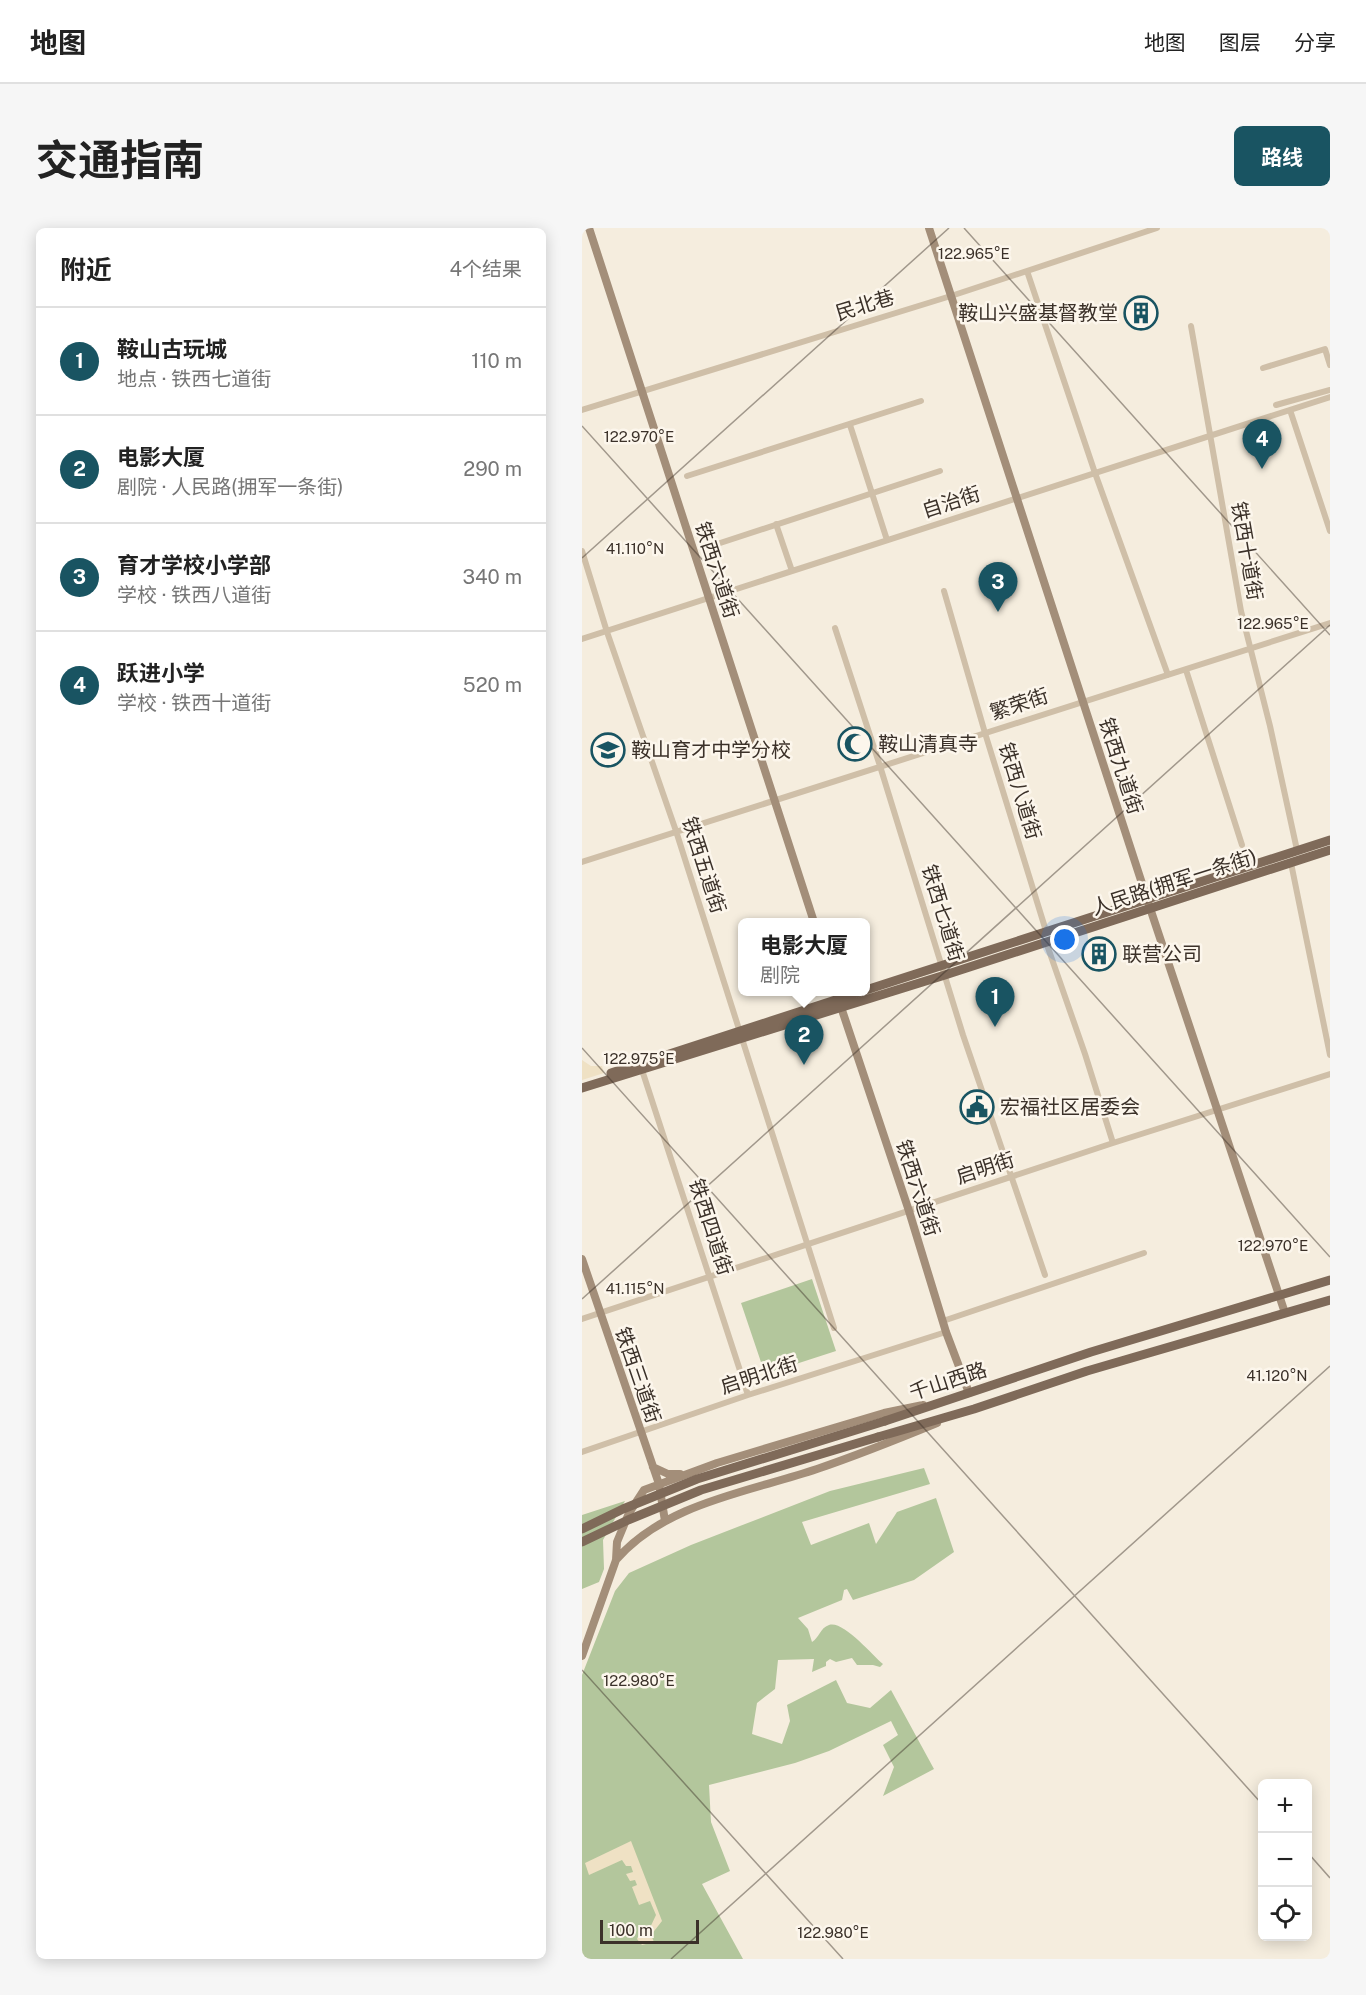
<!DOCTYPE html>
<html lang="zh">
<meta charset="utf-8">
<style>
body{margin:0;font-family:"Public Sans","Noto Sans SC",sans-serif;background:#f6f6f6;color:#222}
.controls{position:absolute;right:18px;bottom:18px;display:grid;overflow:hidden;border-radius:9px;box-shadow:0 3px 15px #0003}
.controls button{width:54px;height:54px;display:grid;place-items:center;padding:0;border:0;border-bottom:2px solid #e0e0e0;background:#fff;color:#222;font:30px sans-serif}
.scale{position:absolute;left:18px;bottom:15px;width:99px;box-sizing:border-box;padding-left:6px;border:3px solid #3b3129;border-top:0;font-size:16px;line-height:21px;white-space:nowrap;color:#3b3129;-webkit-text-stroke:4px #fcf6ec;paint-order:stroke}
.you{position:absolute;left:483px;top:712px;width:21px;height:21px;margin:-15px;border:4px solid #fff;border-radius:50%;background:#1a73e8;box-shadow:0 0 0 9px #1a73e833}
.badge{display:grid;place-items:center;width:39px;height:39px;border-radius:50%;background:#195462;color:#fff;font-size:20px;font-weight:700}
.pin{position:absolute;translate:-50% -50px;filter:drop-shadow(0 2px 3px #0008)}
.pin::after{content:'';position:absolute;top:32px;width:21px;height:18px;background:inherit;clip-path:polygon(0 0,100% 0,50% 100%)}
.popup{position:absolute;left:156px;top:690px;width:132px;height:78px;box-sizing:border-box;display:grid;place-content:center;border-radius:9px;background:#fff;filter:drop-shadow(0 2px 4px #0005);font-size:20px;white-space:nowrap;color:#767676}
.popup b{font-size:22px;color:#222}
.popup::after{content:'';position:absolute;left:50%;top:100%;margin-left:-12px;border:12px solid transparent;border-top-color:#fff}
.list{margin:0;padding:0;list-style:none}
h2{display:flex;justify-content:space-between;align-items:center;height:78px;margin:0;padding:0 24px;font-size:26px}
h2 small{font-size:20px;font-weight:400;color:#767676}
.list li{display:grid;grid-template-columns:39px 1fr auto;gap:18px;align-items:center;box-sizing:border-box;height:108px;padding:0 24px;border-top:2px solid #e0e0e0}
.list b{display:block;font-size:22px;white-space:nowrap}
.list p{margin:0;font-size:20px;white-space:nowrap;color:#767676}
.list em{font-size:20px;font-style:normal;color:#767676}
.icon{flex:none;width:33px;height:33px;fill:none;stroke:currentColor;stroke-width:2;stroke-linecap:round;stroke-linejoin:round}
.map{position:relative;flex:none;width:748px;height:1731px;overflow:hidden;border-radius:9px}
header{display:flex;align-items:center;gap:36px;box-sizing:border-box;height:84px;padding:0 30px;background:#fff;border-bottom:2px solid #e0e0e0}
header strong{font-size:28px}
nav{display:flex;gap:33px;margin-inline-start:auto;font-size:21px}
.intro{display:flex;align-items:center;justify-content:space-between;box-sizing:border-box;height:144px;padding:0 36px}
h1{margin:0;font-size:42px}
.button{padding:15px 27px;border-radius:9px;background:#195462;color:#fff;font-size:21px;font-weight:700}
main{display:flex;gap:36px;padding:0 36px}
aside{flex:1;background:#fff;border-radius:9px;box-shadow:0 3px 15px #0003}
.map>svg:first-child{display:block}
.green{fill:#b3c69c}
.plaza{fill:#efe1c4}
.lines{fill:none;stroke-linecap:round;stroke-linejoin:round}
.minor{stroke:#cfbfa8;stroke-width:6}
.secondary{stroke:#a38e79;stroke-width:8}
.primary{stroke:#7f6a59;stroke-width:9}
.primary-bridge{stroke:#7f6a59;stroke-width:9}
.ticks{fill:none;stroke:#3b3129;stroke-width:1.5;stroke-opacity:0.45}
.labels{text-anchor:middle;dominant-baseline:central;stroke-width:5;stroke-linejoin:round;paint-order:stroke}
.street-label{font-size:20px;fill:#3b3129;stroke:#fcf6ec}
.poi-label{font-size:20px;fill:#3b3129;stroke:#fcf6ec;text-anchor:start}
.ticks-label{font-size:15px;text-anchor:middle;fill:#3b3129;stroke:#fcf6ec;stroke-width:5;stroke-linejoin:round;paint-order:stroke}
</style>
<header>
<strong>地图</strong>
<nav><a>地图</a><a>图层</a><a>分享</a></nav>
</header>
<div class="intro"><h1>交通指南</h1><a class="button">路线</a></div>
<main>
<aside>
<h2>附近<small>4个结果</small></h2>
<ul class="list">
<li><span class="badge">1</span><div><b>鞍山古玩城</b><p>地点 · 铁西七道街</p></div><em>110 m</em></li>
<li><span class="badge">2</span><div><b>电影大厦</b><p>剧院 · 人民路(拥军一条街)</p></div><em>290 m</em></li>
<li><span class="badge">3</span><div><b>育才学校小学部</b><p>学校 · 铁西八道街</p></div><em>340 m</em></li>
<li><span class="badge">4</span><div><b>跃进小学</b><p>学校 · 铁西十道街</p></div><em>520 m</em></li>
</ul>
</aside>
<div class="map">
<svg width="748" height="1731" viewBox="0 0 748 1731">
<rect width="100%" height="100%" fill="#f5edde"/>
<path class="green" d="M230,1051L254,1123L183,1146L159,1075Z
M342,1240L348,1256L220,1294L229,1317L287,1295L294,1316L315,1284L354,1270L372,1324L332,1352L271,1372L265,1361L262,1362L260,1372L216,1390L226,1401L230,1414C237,1410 238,1400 247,1397C261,1392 290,1427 301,1436L298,1439L291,1437H275L270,1430L254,1434L248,1431L244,1434V1438L230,1444L232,1431L196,1432L193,1461L175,1475L170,1506L200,1516L208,1493L205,1477L254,1452L265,1475L288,1480L309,1462L352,1541L301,1568L312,1539L301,1517L316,1507L309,1493L247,1523L213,1535L127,1557L129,1594L148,1643L120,1656L161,1731H3L0,1728V1447L33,1363L47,1345L109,1317L248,1263Z
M43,1273L21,1312L22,1341L17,1354L0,1361V1287Z"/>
<path class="plaza" d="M0,832L9,838H20L22,845L0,852Z
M49,1613L80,1693L69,1707L72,1714L60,1717L55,1711L59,1702L66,1704L74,1687L68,1673L57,1677L50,1659L55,1657L53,1652L48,1653L44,1646L51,1644L49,1638H44L40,1632L7,1647L3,1635Z"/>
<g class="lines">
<path class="minor" d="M445,43L513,245L586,447
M609,98L659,383L688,498L715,622
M681,140L743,121L748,137
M694,177L748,162
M0,182L372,67L575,0
M708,182L748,303
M268,197L305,312
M105,248L339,173
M194,296L210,343
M129,318L358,243
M0,323L25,404L94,603L252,1100
M362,363L403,505L464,703
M253,400L298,538L381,807L463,1047
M0,411L748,169
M604,442L660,617
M0,634L748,395
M709,635L748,827
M464,714L503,826L531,915
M60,842L166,1167
M0,1091L531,915L748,846
M361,1093L562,1025
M0,1224L166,1167L364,1104"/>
<path class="secondary" d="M7,0L232,694
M347,0L568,680L703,1085
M254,764L327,983L364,1104L387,1165
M0,1031L77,1256L83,1293
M71,1239L86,1246H98
M34,1332C83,1275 167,1264 235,1241C276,1227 316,1211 355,1195
M0,1428L34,1332L35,1314L47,1285L62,1262L135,1235L302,1185L341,1177"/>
<path class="primary" d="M284,762L748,612
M29,845L278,764
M0,860L363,747L748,622
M303,1193L509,1124L748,1052
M296,1209L392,1181L505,1143L748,1072"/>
<path class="primary-bridge" d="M0,1301L41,1281L115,1251L303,1193
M0,1314L46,1292L119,1262L296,1209"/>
</g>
<path class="ticks" d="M382,0L748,407M0,198L748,1029M0,330L367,0M0,820L680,1576M0,1071L748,397M0,1442L261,1731M726,1625L748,1650M89,1731L748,1138"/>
<defs>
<symbol id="building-ring" viewBox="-11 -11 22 22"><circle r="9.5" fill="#fcf6ec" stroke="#195462" stroke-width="1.5"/><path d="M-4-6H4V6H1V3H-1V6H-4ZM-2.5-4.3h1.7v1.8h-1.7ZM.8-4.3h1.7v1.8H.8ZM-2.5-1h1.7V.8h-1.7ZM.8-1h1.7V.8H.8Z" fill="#195462"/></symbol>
<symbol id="mosque-ring" viewBox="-11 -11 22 22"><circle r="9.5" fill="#fcf6ec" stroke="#195462" stroke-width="1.5"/><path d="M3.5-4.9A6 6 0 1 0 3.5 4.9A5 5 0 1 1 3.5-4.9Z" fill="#195462"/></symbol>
<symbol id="school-ring" viewBox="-11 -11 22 22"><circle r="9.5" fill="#fcf6ec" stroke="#195462" stroke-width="1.5"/><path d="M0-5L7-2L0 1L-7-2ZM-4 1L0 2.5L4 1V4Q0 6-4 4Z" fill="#195462"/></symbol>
<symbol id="civic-ring" viewBox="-11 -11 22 22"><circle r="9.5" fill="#fcf6ec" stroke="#195462" stroke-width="1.5"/><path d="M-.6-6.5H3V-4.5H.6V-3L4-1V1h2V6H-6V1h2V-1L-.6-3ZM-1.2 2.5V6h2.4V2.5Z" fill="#195462"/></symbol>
</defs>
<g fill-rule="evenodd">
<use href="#building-ring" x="540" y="66" width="38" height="38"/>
<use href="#mosque-ring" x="254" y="497" width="38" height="38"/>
<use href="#school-ring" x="7" y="503" width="38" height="38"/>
<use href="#building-ring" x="498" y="707" width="38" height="38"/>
<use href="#civic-ring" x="376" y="860" width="38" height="38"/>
</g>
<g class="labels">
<g class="street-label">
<text transform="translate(283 77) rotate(-17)">民北巷</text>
<text transform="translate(369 274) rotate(-18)">自治街</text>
<text transform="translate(665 323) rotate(80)">铁西十道街</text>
<text transform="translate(135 342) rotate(72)">铁西六道街</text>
<text transform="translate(437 476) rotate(-18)">繁荣街</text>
<text transform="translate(539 538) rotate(72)">铁西九道街</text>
<text transform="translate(438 563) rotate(73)">铁西八道街</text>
<text transform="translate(122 637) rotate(72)">铁西五道街</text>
<text transform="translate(592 654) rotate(-18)">人民路(拥军一条街)</text>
<text transform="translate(361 685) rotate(73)">铁西七道街</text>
<text transform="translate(403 940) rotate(-18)">启明街</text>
<text transform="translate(336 960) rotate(72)">铁西六道街</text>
<text transform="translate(129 999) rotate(72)">铁西四道街</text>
<text transform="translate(56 1147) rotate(71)">铁西三道街</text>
<text transform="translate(177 1147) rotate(-18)">启明北街</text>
<text transform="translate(366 1153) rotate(-18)">千山西路</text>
</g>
<g class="poi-label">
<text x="536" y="85" text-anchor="end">鞍山兴盛基督教堂</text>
<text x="296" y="516">鞍山清真寺</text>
<text x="49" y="522">鞍山育才中学分校</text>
<text x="540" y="726">联营公司</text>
<text x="418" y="879">宏福社区居委会</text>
</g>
</g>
<g class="ticks-label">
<text x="392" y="31">122.965°E</text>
<text x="57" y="214">122.970°E</text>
<text x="53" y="326">41.110°N</text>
<text x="691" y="401">122.965°E</text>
<text x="57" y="836">122.975°E</text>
<text x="691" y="1023">122.970°E</text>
<text x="53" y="1066">41.115°N</text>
<text x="695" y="1153">41.120°N</text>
<text x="57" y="1458">122.980°E</text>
<text x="251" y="1710">122.980°E</text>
</g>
</svg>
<div class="controls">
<button>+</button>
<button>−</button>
<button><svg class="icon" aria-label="locate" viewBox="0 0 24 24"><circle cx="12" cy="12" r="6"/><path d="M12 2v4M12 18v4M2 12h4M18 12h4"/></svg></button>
</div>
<div class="scale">100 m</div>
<div class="you"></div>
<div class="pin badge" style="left:413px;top:799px">1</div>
<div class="pin badge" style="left:222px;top:837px">2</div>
<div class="popup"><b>电影大厦</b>剧院</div>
<div class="pin badge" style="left:416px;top:384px">3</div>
<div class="pin badge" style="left:680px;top:241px">4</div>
</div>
</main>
